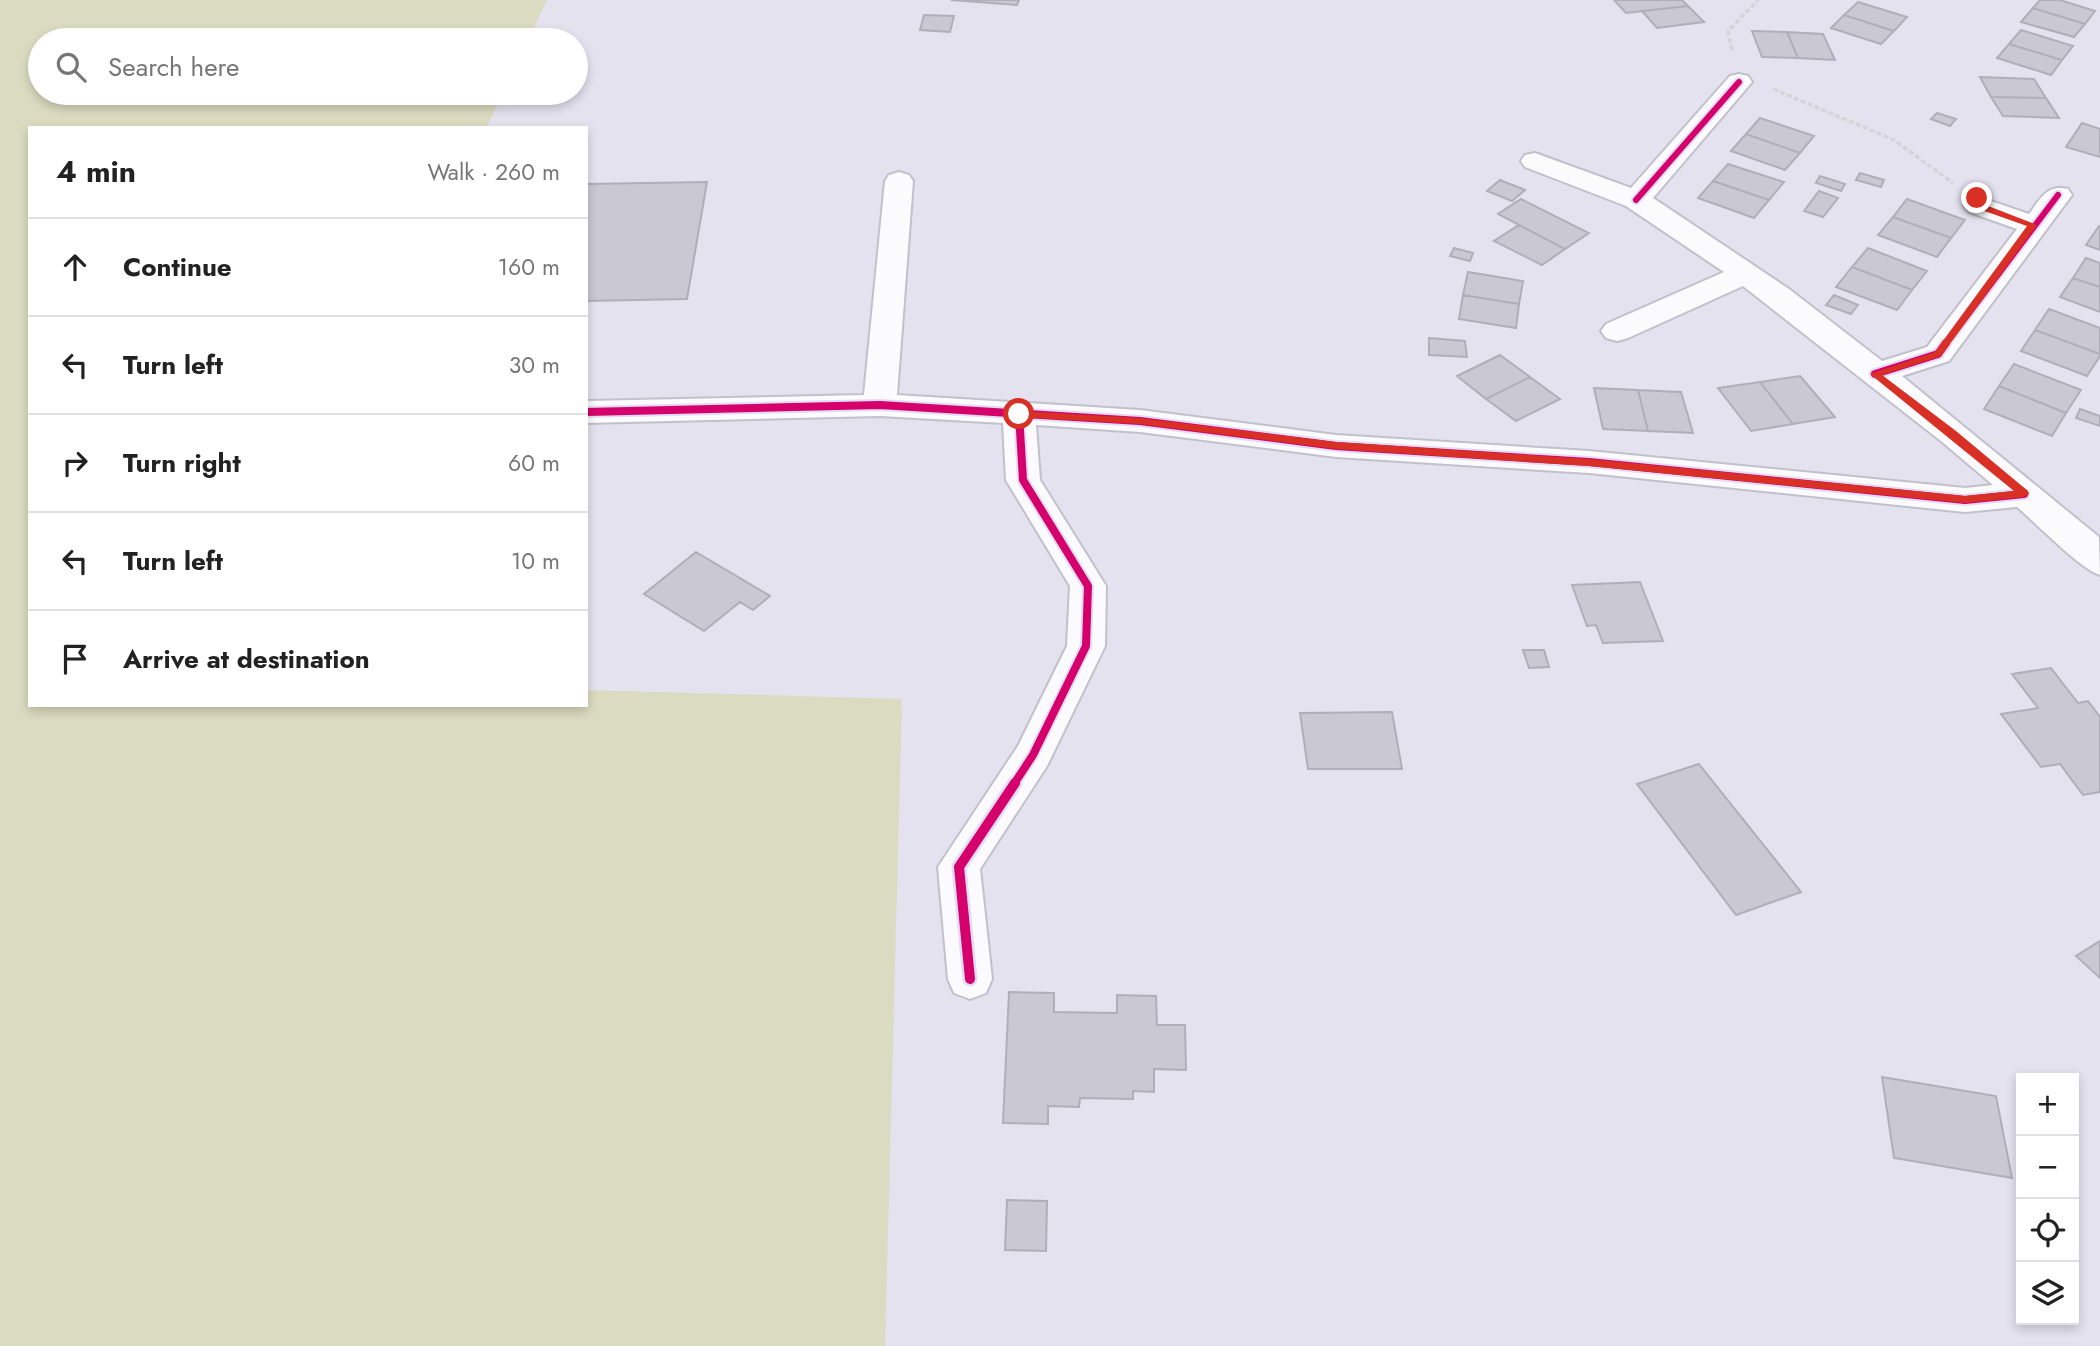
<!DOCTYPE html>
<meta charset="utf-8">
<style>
body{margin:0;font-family:Jost,sans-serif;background:#f6f6f6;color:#222}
.controls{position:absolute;right:21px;bottom:21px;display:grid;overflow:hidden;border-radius:0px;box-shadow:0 4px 10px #0003}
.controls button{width:63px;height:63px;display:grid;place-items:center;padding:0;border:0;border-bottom:2px solid #e0e0e0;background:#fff;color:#222;font:35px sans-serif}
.stop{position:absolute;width:21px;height:21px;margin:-16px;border:5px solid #d93025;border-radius:50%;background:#fff}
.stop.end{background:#d93025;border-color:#fff;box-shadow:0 2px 7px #0008}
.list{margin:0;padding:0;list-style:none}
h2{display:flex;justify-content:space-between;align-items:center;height:91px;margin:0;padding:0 28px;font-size:30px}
h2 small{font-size:23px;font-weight:400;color:#767676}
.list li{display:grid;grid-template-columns:46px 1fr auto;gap:21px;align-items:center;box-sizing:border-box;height:98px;padding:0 28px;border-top:2px solid #e0e0e0}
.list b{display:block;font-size:26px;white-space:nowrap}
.list em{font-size:23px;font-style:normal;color:#767676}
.icon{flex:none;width:38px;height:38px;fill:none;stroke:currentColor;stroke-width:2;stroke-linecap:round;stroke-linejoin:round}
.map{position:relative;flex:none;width:2100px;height:1346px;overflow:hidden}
.search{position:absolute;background:#fff;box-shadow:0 4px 10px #0003;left:28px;top:28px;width:560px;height:77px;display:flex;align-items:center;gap:18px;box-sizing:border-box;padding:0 24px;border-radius:38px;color:#767676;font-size:26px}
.panel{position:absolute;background:#fff;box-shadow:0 4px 10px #0003;left:28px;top:126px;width:560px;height:581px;border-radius:0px}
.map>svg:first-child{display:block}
.green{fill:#dbdbc1}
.building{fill:#cac8d3;stroke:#b0aeb9;stroke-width:2}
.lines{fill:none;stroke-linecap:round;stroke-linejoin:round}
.minor-casing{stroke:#c2c0cb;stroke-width:4}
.path{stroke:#d5d4d8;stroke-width:3.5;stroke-dasharray:5 2.5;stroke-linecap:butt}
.minor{fill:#fbfbfd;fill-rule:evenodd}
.cycleway-far2-casing{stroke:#e0dcf5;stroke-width:10}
.cycleway-far1-casing{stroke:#e0dcf5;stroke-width:12}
.cycleway-casing{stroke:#e0dcf5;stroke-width:15}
.cycleway-far2{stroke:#d6006c;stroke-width:6}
.cycleway-far1{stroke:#d6006c;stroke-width:8}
.cycleway{stroke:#d6006c;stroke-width:10}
.route{fill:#d93025}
</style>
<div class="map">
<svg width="2100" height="1346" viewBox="0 0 2100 1346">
<rect width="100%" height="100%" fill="#e4e2ef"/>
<path class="green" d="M0,0H547L528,40H40V93H503L486,128H30V705H586V690L902,699L885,1346H0Z"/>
<path class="building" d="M951,0H1019L1017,5Z
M1614,0H1682L1688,6L1626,13Z
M2040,0H2060L2095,11L2085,24L2033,8Z
M1858,2L1907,17L1894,31L1844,15Z
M1688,6L1704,22L1657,28L1642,11Z
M2033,8L2085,24L2074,37L2021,22Z
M924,15L954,16L950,32L920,30Z
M1844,15L1894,31L1881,44L1831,28Z
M2021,30L2073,46L2062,60L2009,44Z
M1752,31L1787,32L1798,58L1762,57Z
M1787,32L1823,34L1835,60L1798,58Z
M2009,44L2062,60L2051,75L1997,58Z
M1980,77L2034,79L2046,98L1991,97Z
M1991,97L2046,98L2059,118L2003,116Z
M1937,113L1956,119L1950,126L1931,119Z
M1760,118L1814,136L1800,153L1746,134Z
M2082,123L2100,129V157L2066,147Z
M1746,134L1800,153L1785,170L1731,151Z
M1728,164L1784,182L1769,200L1713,181Z
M1860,173L1884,180L1881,187L1856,180Z
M1820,176L1845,184L1841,191L1816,183Z
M1500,180L1525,190L1512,201L1487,191Z
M1713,181L1769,200L1754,218L1698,198Z
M707,182L687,299L586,301V184Z
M1819,191L1838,198L1823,217L1804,211Z
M1521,199L1589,233L1565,249L1498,214Z
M1907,199L1965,220L1951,238L1893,217Z
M1893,217L1951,238L1937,257L1878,235Z
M1519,225L1565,249L1542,265L1494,241Z
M2099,226L2100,227V250L2086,245Z
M1454,248L1473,253L1470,261L1450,256Z
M1868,248L1927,271L1912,290L1852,267Z
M2086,258L2100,263V287L2073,278Z
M1852,267L1912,290L1897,310L1836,287Z
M1468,272L1523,281L1519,304L1463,295Z
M2073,278L2100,287V312L2060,297Z
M1463,295L1519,304L1516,328L1459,319Z
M1834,295L1858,305L1851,314L1826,305Z
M2049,309L2100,328V354L2035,330Z
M2035,330L2100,354V356L2087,376L2021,351Z
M1429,338L1465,341L1467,357L1429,355Z
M1500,355L1530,377L1486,399L1457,376Z
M2014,364L2081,390L2066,413L1999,386Z
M1800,376L1835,417L1793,424L1760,382Z
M1530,377L1560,399L1516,421L1486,399Z
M1760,382L1793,424L1751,431L1718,388Z
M1999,386L2066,413L2052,436L1984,409Z
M1594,388L1638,390L1648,431L1603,429Z
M1638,390L1681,392L1693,433L1648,431Z
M2080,409L2100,416V426L2076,418Z
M696,552L770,596L753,610L740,602L704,631L644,594Z
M1640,582L1663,641L1603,643L1596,625L1587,626L1572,585Z
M1523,650H1544L1549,667L1529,668Z
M2051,668L2078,703L2088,701L2100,717V792L2083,795L2060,764L2041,767L2001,714L2038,708L2012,674Z
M1392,712L1402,769H1308L1300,713Z
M1699,764L1801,892L1736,915L1637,784Z
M2100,941V978L2076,956Z
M1009,992L1054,993V1012L1117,1013V995L1156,996L1157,1025H1185L1186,1070L1154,1069V1092L1133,1091V1099L1080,1098L1079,1107L1048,1106V1124L1003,1123Z
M1882,1077L1996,1096L2012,1178L1894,1158Z
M1007,1200L1047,1201L1046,1251L1005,1250Z"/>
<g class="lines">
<defs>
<path id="minor" d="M1739,74L1748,76L1752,82L1653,198L1789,289L1882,361L1927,347L2017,229L1969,212L1964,206L1969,200L1979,197L2029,214C2041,198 2047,184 2068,189L2072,195L1949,361L1902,376L2099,537L2100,575C2080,569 2036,523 2017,507L1965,512L1589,473L1336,457L1140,432L1036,425L1040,480L1106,586L1105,646L1047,766L980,869L992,979L986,993L970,999L954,993L948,979L938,867L1018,746L1067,646L1070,586L1006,480L1003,423L880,416L586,423V401L864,395L885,181L889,175L899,172L909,175L913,181L897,395L1140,410L1336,435L1589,451L1965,488L1993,485L1941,441L1743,286L1628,338L1617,341L1606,338L1601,331L1606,324L1724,272L1626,206L1525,167L1521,161L1525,155L1535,153L1631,188L1730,76Z"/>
</defs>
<use href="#minor" class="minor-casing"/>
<path class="path" d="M1732,50L1728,31L1758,0
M1773,89L1894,140L1953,183"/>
<use href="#minor" class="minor"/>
<defs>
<path id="cycleway-far2" d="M1636,200L1739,82
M1945,345L2058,195"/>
<path id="cycleway-far1" d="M1875,374L1938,354L1946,343
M586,412L880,405L1140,421L1336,446L1589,462L1965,500L2024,494
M1014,784L1033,755L1086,646L1088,586L1023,480L1019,414"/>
<path id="cycleway" d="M970,979L959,867L1015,783"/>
</defs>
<use href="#cycleway-far2" class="cycleway-far2-casing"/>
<use href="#cycleway-far1" class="cycleway-far1-casing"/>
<use href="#cycleway" class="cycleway-casing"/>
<use href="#cycleway-far2" class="cycleway-far2"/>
<use href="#cycleway-far1" class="cycleway-far1"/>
<use href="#cycleway" class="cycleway"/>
</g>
<path class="route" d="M1974,196H1980L1983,204L2037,225L1941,356L1882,375L1956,431L2028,491L2029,494L2024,497L1965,503L1589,466L1336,449L1140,424L1019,417L1014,414L1019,411L1140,418L1336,442L1589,459L1965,496L2014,491L1870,374L1935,352L2027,226L1976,208Z"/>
</svg>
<div class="controls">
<button>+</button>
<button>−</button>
<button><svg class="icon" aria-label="locate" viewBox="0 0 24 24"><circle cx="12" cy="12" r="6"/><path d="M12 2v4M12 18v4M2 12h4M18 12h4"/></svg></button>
<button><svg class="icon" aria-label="layers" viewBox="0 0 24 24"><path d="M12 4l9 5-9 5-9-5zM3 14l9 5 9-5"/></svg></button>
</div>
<div class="stop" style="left:1019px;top:414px"></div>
<div class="stop end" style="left:1977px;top:198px"></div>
<div class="search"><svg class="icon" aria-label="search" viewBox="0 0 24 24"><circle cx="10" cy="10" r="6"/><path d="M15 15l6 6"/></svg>Search here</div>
<section class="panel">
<h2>4 min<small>Walk · 260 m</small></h2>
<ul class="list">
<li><svg class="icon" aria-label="ahead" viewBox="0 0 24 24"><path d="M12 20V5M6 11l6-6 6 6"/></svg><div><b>Continue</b></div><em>160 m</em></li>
<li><svg class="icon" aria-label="left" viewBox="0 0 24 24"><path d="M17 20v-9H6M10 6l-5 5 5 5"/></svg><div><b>Turn left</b></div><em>30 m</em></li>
<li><svg class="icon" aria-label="right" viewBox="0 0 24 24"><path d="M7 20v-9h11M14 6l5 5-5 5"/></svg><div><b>Turn right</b></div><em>60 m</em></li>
<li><svg class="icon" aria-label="left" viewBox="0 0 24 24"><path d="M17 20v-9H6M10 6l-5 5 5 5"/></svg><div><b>Turn left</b></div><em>10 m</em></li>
<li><svg class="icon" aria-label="arrive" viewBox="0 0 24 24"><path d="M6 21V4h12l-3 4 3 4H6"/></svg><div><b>Arrive at destination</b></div></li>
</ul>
</section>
</div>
